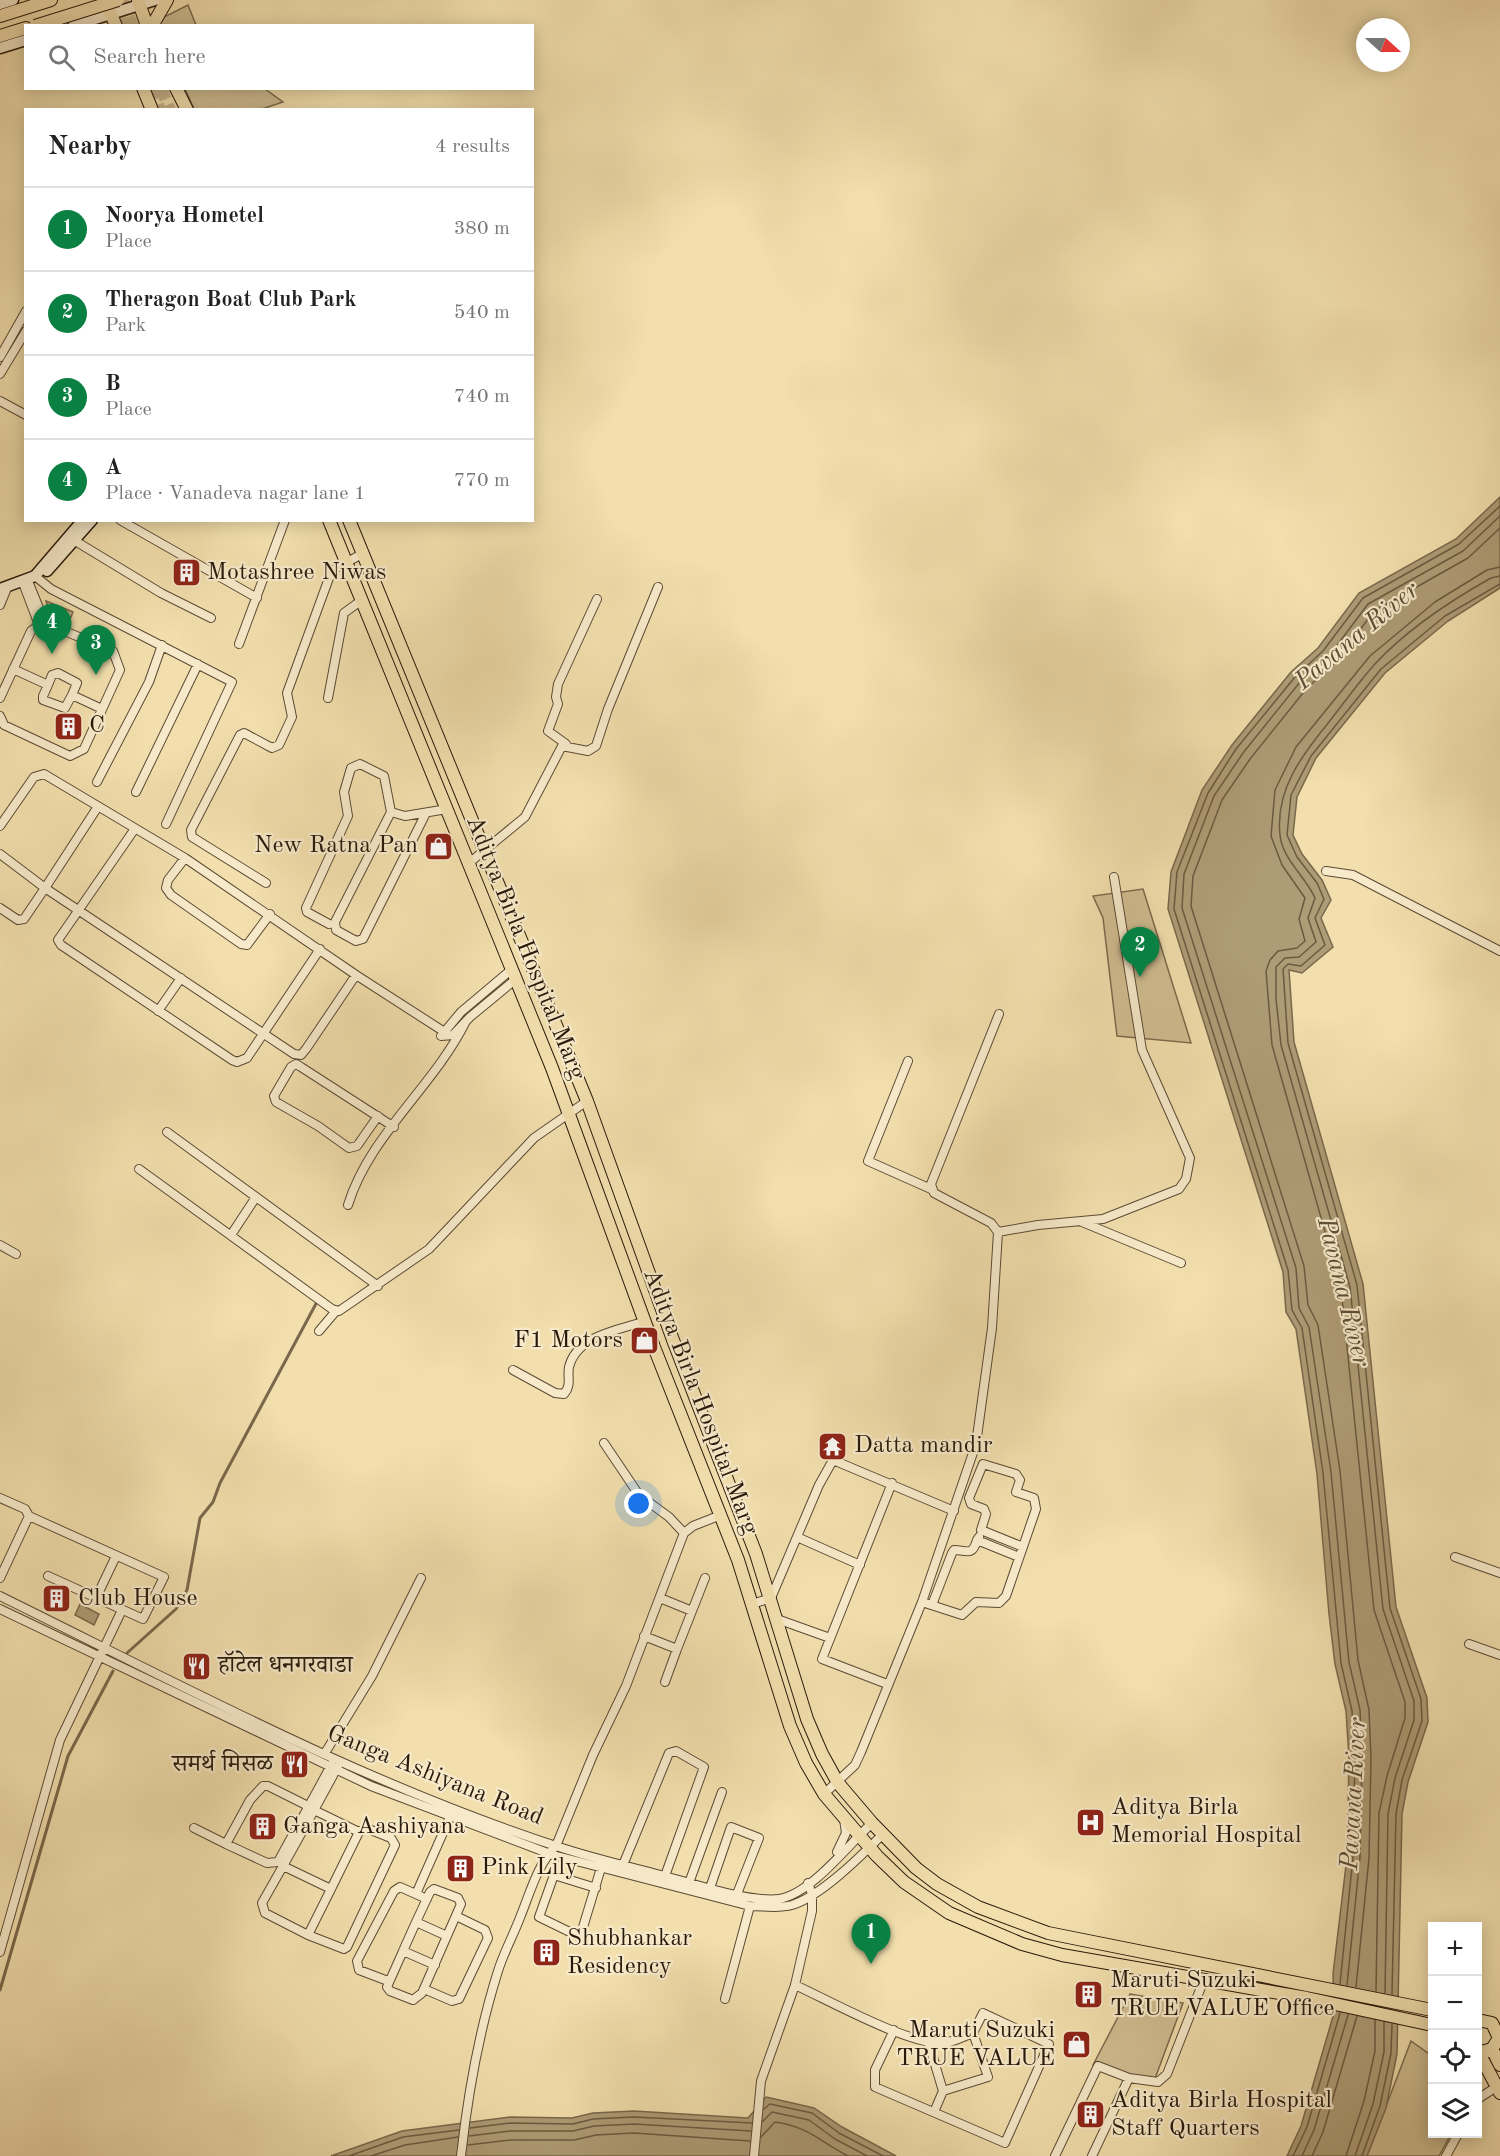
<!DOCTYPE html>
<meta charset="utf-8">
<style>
body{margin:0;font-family:"Old Standard TT","Noto Serif Devanagari",serif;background:#f6f6f6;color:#222}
.controls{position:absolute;right:18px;bottom:18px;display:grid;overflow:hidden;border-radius:0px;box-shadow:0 3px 15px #0003}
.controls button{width:54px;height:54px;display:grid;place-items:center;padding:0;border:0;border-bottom:2px solid #e0e0e0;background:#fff;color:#222;font:30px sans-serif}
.compass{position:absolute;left:1356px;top:18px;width:54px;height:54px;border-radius:50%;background:#fff;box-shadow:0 3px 15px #0003;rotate:111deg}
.you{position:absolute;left:639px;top:1504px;width:21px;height:21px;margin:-15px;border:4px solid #fff;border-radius:50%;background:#1a73e8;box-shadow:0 0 0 9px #1a73e833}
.badge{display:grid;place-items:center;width:39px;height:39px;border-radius:50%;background:#0b8043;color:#fff;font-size:20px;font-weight:700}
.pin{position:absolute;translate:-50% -50px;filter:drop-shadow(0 2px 3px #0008)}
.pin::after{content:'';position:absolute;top:32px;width:21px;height:18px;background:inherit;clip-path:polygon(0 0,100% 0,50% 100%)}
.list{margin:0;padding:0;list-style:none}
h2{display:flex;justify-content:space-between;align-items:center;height:78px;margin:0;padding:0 24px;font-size:26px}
h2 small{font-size:20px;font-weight:400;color:#767676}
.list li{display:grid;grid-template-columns:39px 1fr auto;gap:18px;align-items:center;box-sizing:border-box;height:84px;padding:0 24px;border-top:2px solid #e0e0e0}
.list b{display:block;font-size:22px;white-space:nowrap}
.list p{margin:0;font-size:20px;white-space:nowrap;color:#767676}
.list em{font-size:20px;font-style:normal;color:#767676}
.icon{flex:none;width:33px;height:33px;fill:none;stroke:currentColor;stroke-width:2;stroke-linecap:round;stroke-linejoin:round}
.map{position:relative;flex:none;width:1500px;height:2156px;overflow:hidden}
.search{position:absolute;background:#fff;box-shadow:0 3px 15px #0003;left:24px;top:24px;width:510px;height:66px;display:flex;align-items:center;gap:15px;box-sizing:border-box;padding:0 21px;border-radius:0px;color:#767676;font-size:22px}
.panel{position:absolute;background:#fff;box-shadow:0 3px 15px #0003;left:24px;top:108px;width:510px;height:414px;border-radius:0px}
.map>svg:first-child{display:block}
.green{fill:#d0bd91;stroke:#7c6b4e;stroke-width:1.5}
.water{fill:#ae9c76;stroke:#79684b;stroke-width:1.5}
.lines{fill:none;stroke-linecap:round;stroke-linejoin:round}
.shore{stroke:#6c5a40;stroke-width:1.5}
.stream{stroke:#79684b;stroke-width:3}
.primary-tunnel{stroke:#cab78d;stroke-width:12;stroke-dasharray:12 6;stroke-linecap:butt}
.street-casing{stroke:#5b4a34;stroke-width:10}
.secondary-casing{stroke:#29190b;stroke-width:13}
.primary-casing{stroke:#29190b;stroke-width:14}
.street{stroke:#f7eaca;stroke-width:8}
.secondary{stroke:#f7eaca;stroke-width:10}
.primary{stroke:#f2dfad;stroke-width:12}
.primary-bridge-casing{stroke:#29190b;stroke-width:14;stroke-linecap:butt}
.primary-bridge{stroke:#f2dfad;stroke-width:12}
.labels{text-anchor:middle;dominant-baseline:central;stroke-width:4.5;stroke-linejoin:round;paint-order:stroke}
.poi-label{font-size:24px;fill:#29190b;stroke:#f7eaca;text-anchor:start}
.street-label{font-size:24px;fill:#29190b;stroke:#f7eaca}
.water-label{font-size:26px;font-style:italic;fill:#5e4d36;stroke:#f7eaca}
</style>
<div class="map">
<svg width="1500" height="2156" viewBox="0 0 1500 2156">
<rect width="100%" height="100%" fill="#f2dfad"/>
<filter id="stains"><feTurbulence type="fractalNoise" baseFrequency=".00333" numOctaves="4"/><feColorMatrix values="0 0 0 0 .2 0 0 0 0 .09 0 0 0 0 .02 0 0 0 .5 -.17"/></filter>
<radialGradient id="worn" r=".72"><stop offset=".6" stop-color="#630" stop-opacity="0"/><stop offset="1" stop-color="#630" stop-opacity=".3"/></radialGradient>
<path class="green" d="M188,5L196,25H160L158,20Z
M185,89H265L283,102L262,109H194Z
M46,601L73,612L68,624L51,616Z
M1143,889L1191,1043L1117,1036L1103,918L1093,896Z
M1130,1994L1183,2003L1153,2084L1093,2065Z
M1411,2041L1432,2056V2134H1451L1439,2156H1367Z"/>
<path class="water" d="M1500,497V588L1448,621L1385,673L1316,758L1297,797L1293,835L1302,854L1322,880L1331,900L1321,918L1333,947L1302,973L1289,970L1294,1042L1363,1284L1396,1607L1427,1698L1428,1722L1408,1782L1402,1814L1397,2054L1386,2108L1367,2156H1287L1301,2126L1334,2013L1333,1974L1347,1857L1349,1758L1346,1711L1335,1664L1329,1614L1317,1474L1296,1329L1286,1312L1283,1272L1168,909L1171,872L1202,790L1232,745L1291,672L1318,648L1359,593L1456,539Z
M80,1604L99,1614L94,1625L75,1615Z
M766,2097L814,2108L842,2127L896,2156H331L402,2131L510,2117L572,2118L593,2113L634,2111L748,2118Z"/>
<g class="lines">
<path class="shore" d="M1340,1984L1353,1857L1355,1758L1352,1711L1341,1663L1323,1473L1302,1328L1292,1310L1288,1270L1174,909L1177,872L1208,793L1236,749L1295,677L1323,651L1363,598L1459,544L1500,506
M1347,1985L1360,1857L1362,1758L1360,1710L1349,1662L1331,1472L1309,1327L1299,1308L1296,1268L1182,908L1184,874L1214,796L1243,753L1300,682L1329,656L1368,604L1463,551L1500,516
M1356,1987L1369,1858L1371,1758L1369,1710L1358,1660L1340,1471L1318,1325L1308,1305L1304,1266L1191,906L1193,876L1222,800L1250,759L1307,688L1336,662L1374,611L1468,558L1500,528
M1376,1991L1379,1813L1387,1776L1405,1718V1702L1374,1610L1341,1288L1272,1045L1266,971L1270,960L1278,951L1297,948L1305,941L1299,919L1305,898L1282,865L1271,836L1275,790L1296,747L1370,656L1435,602L1487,570L1500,567
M1385,1993L1388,1814L1395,1778L1414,1720V1701L1383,1609L1350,1287L1281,1045L1276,999V967L1285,958L1299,957L1316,942L1308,918L1315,898C1306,877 1282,859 1280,835C1275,790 1302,755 1329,722C1344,703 1358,683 1374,665C1406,630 1450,601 1491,578L1500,576
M1392,1994L1396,1814L1402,1780L1422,1721L1421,1699L1390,1608L1357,1285L1288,1043L1283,969L1288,964L1301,966L1325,945L1315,918L1324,899L1317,883L1297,857L1287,835L1291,795L1311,756L1381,669L1445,616L1500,584
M764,2109L770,2104L812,2113L839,2133L883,2156
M762,2122L772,2112L809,2120L835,2139L867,2156
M470,2128L510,2123L573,2124L593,2119L634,2117L752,2123
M469,2136L511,2131H573L594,2126L634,2124L751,2131
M761,2137L775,2122C807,2126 821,2142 848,2156
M468,2145L511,2140H574L596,2135L634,2133L750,2141
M349,2156L403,2137L459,2130
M371,2156L405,2145L458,2137
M1293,2156L1307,2127L1340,2013
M1302,2156L1314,2130L1348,2015
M1312,2156L1323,2132L1357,2016
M1346,2156L1364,2101L1375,2051V2020
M1355,2156L1373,2104L1384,2052V2022
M1362,2156L1380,2106L1391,2053L1392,2024"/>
<path class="stream" d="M127,1653L176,1609L187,1590L200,1518L213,1502L220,1483L318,1300
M0,1990L68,1756L113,1671"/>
<path class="primary-tunnel" d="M122,0L133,26
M114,2L124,26
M151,88L160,110
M161,88L170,110"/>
<defs>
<path id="street" d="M0,357L26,311
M0,374L26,331
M0,401L26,415
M120,520L257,598
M72,539L161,593L211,618
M35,576L51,589L232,682L166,824
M0,605L7,588
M239,644L285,520
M13,669L48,685L43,696V700L65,708L72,695L102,709
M48,685L52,675L58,673L77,683L72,695
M0,698L31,631L39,625L23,583
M328,698L344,613L362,600
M0,716L4,725L70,756L84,749L120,670L113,651L45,623L28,581
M566,744L548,731L558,704L556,697L558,684L597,599
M97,782L149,682L162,645
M136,792L198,664
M97,808L45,888L294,1054L301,1055L306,1049L356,975L443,1031
M391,812L405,816L447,809
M0,826L34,777L44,774L185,858L356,975
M134,830L58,940L61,945L232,1060L237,1062L247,1058L320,949
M0,854L45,888L24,919L18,920L0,908
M185,858L168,880L166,888L171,895L241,944L247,945L270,914
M469,863L525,817L562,746L588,751L596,746L608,709L658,587
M1326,871L1353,875L1500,951
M266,883L192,837L191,830L240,735L244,733L272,748L279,745L292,717L287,693L329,578L336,568L362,554
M329,924L307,912L306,908L348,816L344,792L351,768L360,764L384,776L391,812L335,922L336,930L356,941L363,939L425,815
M512,969L461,1012L441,1036L453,1035L470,1017L516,979
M158,1011L181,978
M908,1061L868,1161L931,1189
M378,1116L357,1146L349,1148L318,1126L276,1102L274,1096L291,1067L296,1064L301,1067L394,1127
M167,1132L378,1286
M139,1169L332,1309L339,1311L429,1249L534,1138L587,1101
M348,1205C369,1136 433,1087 465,1023
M1082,1222L1181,1263
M998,1232L991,1223L934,1193L931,1184L999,1014
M231,1235L256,1197
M0,1245L16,1254
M319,1331L336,1311
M513,1370L555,1393L564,1394C572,1385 567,1377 569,1367C577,1335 619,1330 646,1321
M604,1443L639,1495L669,1517L684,1533
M0,1498L25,1509L29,1516L0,1578
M29,1516L164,1577L143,1619L48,1576
M797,1537L860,1565
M979,1537L977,1540L1019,1557
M1455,1557L1500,1573
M0,1596C183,1686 365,1784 559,1847C592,1858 627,1866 661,1875C691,1883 750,1903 779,1899C811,1894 848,1845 872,1823
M96,1598L116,1556
M660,1598L692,1611L705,1578
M922,1602L962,1615L976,1602L999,1603L1006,1596L1036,1509L1034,1498L1016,1492L1020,1480L1016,1474L983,1464L969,1498L971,1504L984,1509L986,1514L981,1530L1023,1547
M752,1604L771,1598L819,1485L833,1460L954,1511
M932,1605L952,1553L954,1550C967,1550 972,1557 977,1540
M0,1609L371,1786L553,1855L750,1906C765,1906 777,1909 792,1905C821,1896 861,1856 883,1834
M777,1619L830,1638
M644,1636L677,1649L692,1611
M1469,1644L1500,1655
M665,1682L677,1649
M887,1684L822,1659L892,1483
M325,1753L372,1676L421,1578
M824,1794L855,1765L861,1752L922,1602L976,1444L992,1328L998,1232L1038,1225L1103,1219L1179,1189L1186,1179L1190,1158L1142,1050L1114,877
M308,1806L268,1786H263L250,1800L226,1844L267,1863L278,1862C295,1830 314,1798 331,1765
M314,1810L359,1832L331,1889L283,1866C302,1832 320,1800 338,1766
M194,1828L226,1844
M837,1852L846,1833L844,1819
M623,1865L669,1753L676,1751L704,1767L665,1876
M283,1866L262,1903L265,1913L308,1935
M689,1883L722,1792
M596,1888L554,1875L539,1917L580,1937L601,1868
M710,1888L731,1827L759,1838L737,1894
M331,1889L308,1935L344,1949L347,1947L395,1845L391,1838L366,1828L359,1832
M416,1894L450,1817
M403,1951L416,1922
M0,1952L60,1740L122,1610
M435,1965L403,1951L387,1987L390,1991L413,2000L422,1993L461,1904L458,1898L434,1889L430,1892L416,1922L447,1936
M388,1981L359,1970L357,1961L394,1891L400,1887L427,1899
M795,1985C830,2001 902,2041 938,2043C950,2044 962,2037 973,2033L983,2013L1049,2044L1005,2143L875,2087V2070L894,2030
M424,1989L452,2001L459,1999L488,1938L485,1930L456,1916
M725,1999L750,1906
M928,2041L943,2091
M1478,2099L1496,2087
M934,2112L943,2091L988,2077L973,2033
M461,2156C468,2093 479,2031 498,1971C504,1952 514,1934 521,1915C530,1893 538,1863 556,1846L593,1755L626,1686L684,1533L693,1526L721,1515
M754,2156L761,2081L795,1985L812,1911V1894L808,1883
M1055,2156L1098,2066L1129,2078
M1092,2156L1129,2078L1158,2082L1167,2074L1203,1982
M1446,2156L1458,2134"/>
<path id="secondary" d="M0,4L13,0
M73,26L155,0
M0,48L26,40
M47,571L92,520
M0,589L35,576L83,520"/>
<path id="primary" d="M105,0L116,26
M138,0L147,26
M0,16L51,0
M152,26L167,0
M0,36L26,28
M143,88L152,110
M176,88L187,110
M329,520L552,1068L654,1347L738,1560L790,1726L806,1763L824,1794L877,1856L904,1882L949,1913L1022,1944L1062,1955L1307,1998L1432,2025
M349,520L587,1101L673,1340L756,1554L807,1719L822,1754L838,1783L872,1823L916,1868L937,1884L978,1907L1048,1933L1432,2010
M1478,2020L1492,2023L1499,2038L1492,2049L1478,2053
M1492,2049L1500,2065
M1479,2053L1500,2093"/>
</defs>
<use href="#street" class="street-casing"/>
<use href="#secondary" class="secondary-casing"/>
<use href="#primary" class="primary-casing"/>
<use href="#street" class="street"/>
<use href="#secondary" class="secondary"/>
<use href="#primary" class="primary"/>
<defs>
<path id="primary-bridge" d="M35,26L118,0"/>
</defs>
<use href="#primary-bridge" class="primary-bridge-casing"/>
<use href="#primary-bridge" class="primary-bridge"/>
</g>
<defs>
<symbol id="building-square" viewBox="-11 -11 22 22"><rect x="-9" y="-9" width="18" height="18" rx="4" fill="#8f2418" stroke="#f7eaca"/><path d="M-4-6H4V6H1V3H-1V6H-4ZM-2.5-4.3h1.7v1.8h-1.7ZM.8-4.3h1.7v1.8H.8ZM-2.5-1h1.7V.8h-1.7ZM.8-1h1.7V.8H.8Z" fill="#fff"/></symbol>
<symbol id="shop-square" viewBox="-11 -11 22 22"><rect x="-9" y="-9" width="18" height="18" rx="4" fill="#8f2418" stroke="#f7eaca"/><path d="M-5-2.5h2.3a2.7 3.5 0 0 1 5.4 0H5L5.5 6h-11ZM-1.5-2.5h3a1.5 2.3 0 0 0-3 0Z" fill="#fff"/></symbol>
<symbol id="temple-square" viewBox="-11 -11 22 22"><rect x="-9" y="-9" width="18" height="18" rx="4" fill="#8f2418" stroke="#f7eaca"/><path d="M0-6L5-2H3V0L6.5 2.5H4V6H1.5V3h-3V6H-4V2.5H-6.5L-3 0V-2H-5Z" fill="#fff"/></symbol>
<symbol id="restaurant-square" viewBox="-11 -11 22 22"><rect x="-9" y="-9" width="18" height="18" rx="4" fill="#8f2418" stroke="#f7eaca"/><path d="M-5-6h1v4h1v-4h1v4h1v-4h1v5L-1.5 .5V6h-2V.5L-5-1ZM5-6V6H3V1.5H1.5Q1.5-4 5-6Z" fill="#fff"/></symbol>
<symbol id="hospital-square" viewBox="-11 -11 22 22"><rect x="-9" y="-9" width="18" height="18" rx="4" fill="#8f2418" stroke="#f7eaca"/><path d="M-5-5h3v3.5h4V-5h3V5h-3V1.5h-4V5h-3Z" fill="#fff"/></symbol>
</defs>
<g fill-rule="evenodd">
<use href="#building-square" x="170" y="556" width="33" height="33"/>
<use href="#building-square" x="52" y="710" width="33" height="33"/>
<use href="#shop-square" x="422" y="830" width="33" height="33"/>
<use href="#shop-square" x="628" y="1324" width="33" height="33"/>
<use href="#temple-square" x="816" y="1430" width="33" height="33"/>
<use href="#building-square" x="40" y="1582" width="33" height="33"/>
<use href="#restaurant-square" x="180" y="1650" width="33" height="33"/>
<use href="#restaurant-square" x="278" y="1748" width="33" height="33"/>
<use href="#hospital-square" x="1074" y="1806" width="33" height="33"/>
<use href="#building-square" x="246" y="1810" width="33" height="33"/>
<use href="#building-square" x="444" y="1852" width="33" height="33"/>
<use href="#building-square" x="530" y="1936" width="33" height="33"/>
<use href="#building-square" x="1072" y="1978" width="33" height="33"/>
<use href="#shop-square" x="1060" y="2028" width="33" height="33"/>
<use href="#building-square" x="1074" y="2098" width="33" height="33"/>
</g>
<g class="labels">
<g class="poi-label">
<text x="207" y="573">Motashree Niwas</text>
<text x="89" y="726">C</text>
<text x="418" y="846" text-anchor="end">New Ratna Pan</text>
<text x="623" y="1341" text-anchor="end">F1 Motors</text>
<text x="854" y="1446">Datta mandir</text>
<text x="78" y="1599">Club House</text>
<text x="218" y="1666">हॉटेल धनगरवाडा</text>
<text x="273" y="1765" text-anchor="end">समर्थ मिसळ</text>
<text x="1111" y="1808">Aditya Birla<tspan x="1111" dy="28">Memorial Hospital</tspan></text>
<text x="283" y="1827">Ganga Aashiyana</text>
<text x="481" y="1868">Pink Lily</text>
<text x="567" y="1939">Shubhankar<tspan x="567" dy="28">Residency</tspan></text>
<text x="1110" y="1981">Maruti Suzuki<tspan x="1110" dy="28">TRUE VALUE Office</tspan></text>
<text x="1055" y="2031" text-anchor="end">Maruti Suzuki<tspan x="1055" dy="28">TRUE VALUE</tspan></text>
<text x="1111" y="2101">Aditya Birla Hospital<tspan x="1111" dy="28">Staff Quarters</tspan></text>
</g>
<g class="street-label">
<text transform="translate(525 948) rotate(68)">Aditya Birla Hospital Marg</text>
<text transform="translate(700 1402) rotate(69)">Aditya Birla Hospital Marg</text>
<text transform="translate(435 1776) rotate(22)">Ganga Ashiyana Road</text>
</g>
<g class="water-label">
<text transform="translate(1357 636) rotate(-40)">Pavana River</text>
<text transform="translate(1343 1292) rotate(76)">Pavana River</text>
<text transform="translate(1354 1794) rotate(-87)">Pavana River</text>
</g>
</g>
<rect width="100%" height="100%" filter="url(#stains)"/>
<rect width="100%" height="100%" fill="url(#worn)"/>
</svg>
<div class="controls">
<button>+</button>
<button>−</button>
<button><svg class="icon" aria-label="locate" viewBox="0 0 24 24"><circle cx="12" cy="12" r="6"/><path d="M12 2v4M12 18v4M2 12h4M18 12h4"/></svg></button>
<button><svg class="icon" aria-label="layers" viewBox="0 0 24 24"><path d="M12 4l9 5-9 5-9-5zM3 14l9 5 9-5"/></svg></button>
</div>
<svg class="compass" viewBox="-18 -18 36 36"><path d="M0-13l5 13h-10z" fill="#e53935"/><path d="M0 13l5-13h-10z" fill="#767676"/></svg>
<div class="you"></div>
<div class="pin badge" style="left:871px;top:1964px">1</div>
<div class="pin badge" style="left:1140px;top:977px">2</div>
<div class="pin badge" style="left:96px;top:675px">3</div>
<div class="pin badge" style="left:52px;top:654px">4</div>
<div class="search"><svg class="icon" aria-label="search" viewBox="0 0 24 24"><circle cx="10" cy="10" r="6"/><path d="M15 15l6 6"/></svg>Search here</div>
<section class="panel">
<h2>Nearby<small>4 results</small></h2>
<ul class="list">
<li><span class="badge">1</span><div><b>Noorya Hometel</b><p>Place</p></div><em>380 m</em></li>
<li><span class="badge">2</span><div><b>Theragon Boat Club Park</b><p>Park</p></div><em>540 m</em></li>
<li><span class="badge">3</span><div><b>B</b><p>Place</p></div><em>740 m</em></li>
<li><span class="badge">4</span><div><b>A</b><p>Place · Vanadeva nagar lane 1</p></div><em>770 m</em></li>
</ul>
</section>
</div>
